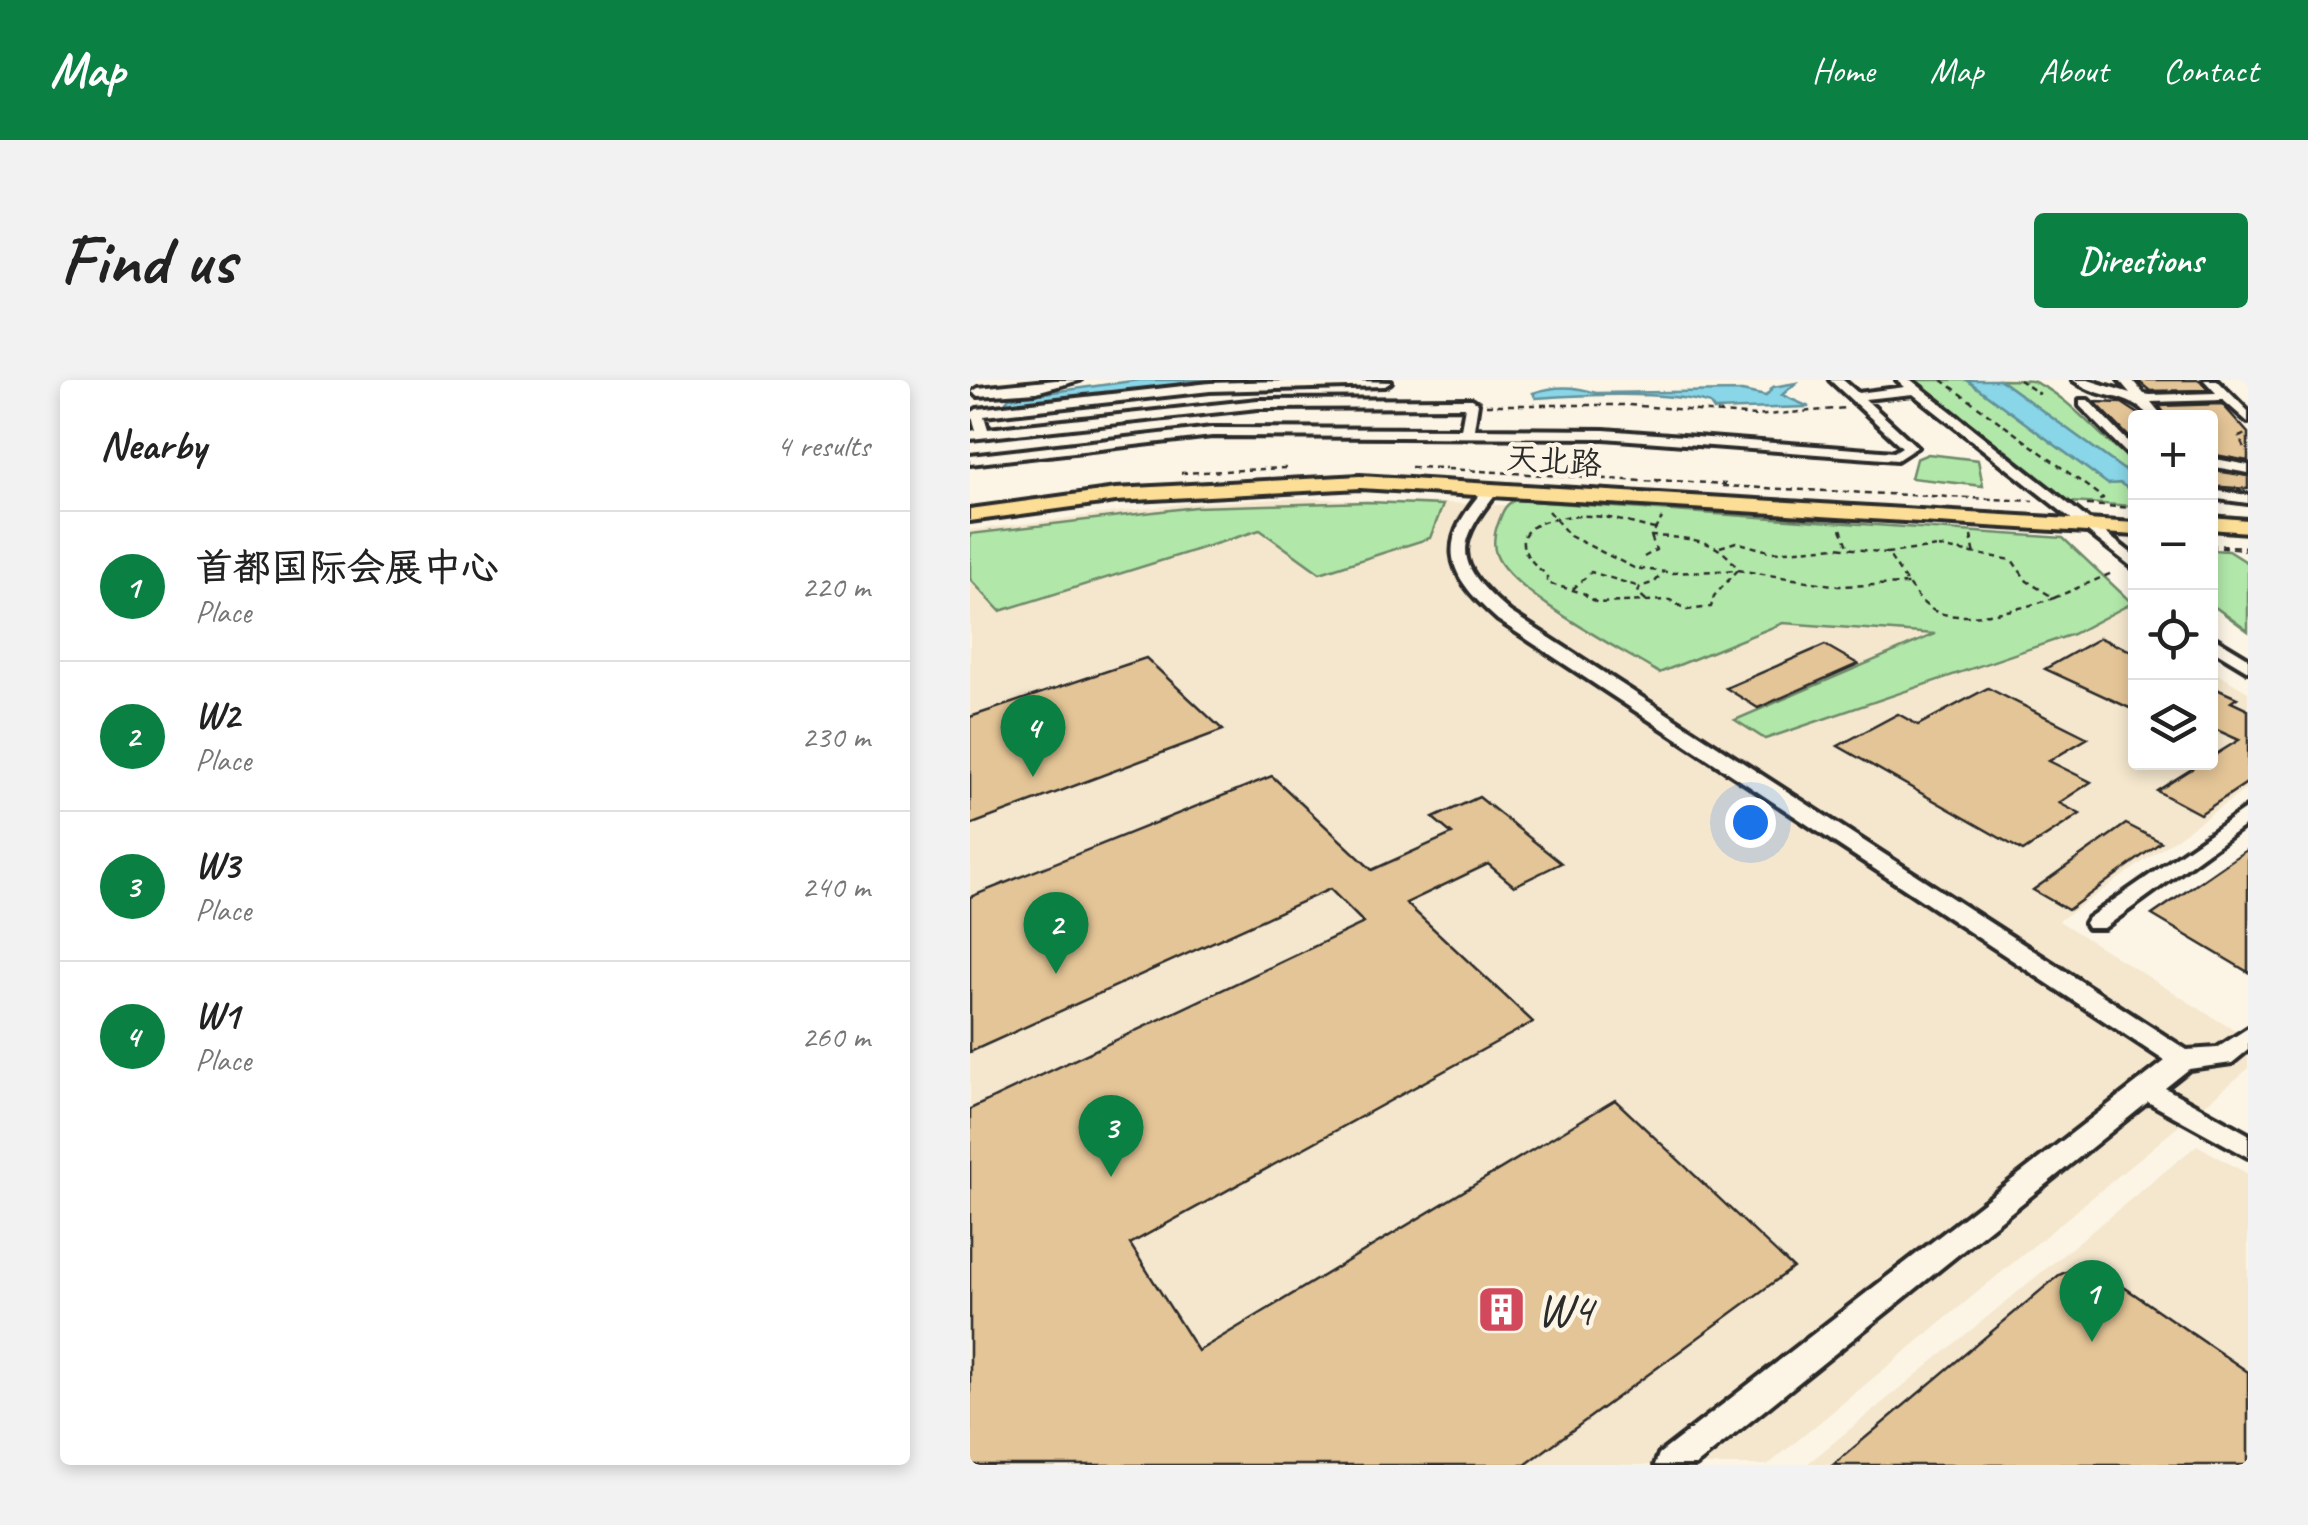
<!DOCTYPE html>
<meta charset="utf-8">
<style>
body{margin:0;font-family:Caveat,"LXGW WenKai TC",sans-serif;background:#f2f2f2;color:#222}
.controls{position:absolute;right:30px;top:30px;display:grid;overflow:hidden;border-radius:10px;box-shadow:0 5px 15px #0003}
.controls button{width:90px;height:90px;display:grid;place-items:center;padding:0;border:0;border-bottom:2px solid #e0e0e0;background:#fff;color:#222;font:50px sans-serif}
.you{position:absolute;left:780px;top:442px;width:35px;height:35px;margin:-25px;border:8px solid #fff;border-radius:50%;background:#1a73e8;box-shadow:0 0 0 15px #1a73e833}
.badge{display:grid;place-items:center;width:65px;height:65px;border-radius:50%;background:#0b8043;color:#fff;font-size:32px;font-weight:700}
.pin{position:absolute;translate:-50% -82px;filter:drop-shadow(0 2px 5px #0008)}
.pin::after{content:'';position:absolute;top:52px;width:35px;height:30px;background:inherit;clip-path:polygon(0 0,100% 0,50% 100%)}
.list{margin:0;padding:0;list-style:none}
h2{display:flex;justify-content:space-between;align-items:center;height:130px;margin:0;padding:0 40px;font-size:42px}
h2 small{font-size:32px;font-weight:400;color:#767676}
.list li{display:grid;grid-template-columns:65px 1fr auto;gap:30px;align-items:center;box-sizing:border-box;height:150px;padding:0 40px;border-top:2px solid #e0e0e0}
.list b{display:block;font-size:38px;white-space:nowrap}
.list p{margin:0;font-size:32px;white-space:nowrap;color:#767676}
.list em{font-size:32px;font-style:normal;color:#767676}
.icon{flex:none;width:55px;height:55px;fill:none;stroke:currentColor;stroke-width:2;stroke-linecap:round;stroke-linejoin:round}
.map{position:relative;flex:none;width:1278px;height:1085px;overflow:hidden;border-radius:10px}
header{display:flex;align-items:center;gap:60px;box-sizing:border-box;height:140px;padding:0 50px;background:#0b8043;color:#fff}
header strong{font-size:48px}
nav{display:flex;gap:55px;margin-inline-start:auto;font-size:35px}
.intro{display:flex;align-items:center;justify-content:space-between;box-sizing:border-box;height:240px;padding:0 60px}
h1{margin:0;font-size:70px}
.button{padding:25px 45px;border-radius:10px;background:#0b8043;color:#fff;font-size:35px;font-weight:700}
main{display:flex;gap:60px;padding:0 60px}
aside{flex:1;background:#fff;border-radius:10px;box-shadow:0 5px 15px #0003}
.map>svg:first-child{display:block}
.built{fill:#f5e7ce}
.green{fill:#b1e7a9;stroke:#6e896a;stroke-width:2.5}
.water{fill:#88d6e7;stroke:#63929c;stroke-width:2.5}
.building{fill:#e4c597;stroke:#2b2b2b;stroke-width:2.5}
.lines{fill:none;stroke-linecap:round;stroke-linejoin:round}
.minor-casing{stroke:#2b2b2b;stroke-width:8}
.major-casing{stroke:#2b2b2b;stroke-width:8}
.path{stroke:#2b2b2b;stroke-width:2.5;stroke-dasharray:6 5;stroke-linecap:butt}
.minor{fill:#fcf5e5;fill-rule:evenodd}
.major{fill:#fcde96;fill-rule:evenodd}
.labels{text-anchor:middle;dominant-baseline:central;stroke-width:9;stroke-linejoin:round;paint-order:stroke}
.far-street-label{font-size:32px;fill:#2b2b2b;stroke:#fcf5e5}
.near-poi-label{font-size:48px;fill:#2b2b2b;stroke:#fcf5e5;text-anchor:start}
</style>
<header>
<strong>Map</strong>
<nav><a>Home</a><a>Map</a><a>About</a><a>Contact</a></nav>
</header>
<div class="intro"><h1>Find us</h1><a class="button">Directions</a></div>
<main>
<aside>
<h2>Nearby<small>4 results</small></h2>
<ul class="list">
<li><span class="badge">1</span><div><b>首都国际会展中心</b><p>Place</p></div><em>220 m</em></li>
<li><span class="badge">2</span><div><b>W2</b><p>Place</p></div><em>230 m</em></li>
<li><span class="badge">3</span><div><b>W3</b><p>Place</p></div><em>240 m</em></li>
<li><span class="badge">4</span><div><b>W1</b><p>Place</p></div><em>260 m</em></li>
</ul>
</aside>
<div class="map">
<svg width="1278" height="1085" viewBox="0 0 1278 1085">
<rect width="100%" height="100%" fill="#fcf5e5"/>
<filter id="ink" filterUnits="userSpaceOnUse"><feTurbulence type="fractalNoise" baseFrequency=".01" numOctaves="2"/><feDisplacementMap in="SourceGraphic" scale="20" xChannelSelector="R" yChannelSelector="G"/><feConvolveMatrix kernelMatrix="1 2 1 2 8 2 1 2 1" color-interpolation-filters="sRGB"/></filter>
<g filter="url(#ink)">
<path class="built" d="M328,118L536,125L525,151L689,293L813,243L967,254L766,340L795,359L1103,254L1162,223L1166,226V382H1240L1241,290L1278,312V408L1089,541L1278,659V689L798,1085H0V150L211,124Z
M1227,765L1278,794V1085H836Z"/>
<path class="green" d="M946,0H997L1138,104L1150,103L1165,113V126L1099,122Z
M1030,0C1039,0 1053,0 1062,1C1102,17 1129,60 1165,82V98Z
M958,74L1008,80L1013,106L941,98L946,79Z
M545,120L1093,158L1162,223L1103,254L795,359L765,340L965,254L813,243L689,293C652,270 539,212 526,174C523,166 524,152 528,144C532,133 534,125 545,120Z
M397,122L473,125L460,158L350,193L290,150L30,231L0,199V154L225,127Z
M1241,170L1259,171L1278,183V251L1241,224Z"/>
<path class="water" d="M169,0H248L217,8L135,12L36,28L34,24L39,18Z
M997,0H1030L1165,98V113L1150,103L1138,104Z
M826,3L812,15L839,27L744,30L740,24C699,11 611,15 566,18L563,13C585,5 606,6 626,13L772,11L796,16L803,7Z"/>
<path class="building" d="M1167,0H1230L1238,10L1180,11Z
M1125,22L1152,23L1175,38H1166V64Z
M1252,24L1278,53V81L1240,74V38H1198L1189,26Z
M1240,90L1278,96V109L1240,106Z
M1130,258L1166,273V331L1075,289Z
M855,265L888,284L788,328L756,308Z
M176,278L253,350L0,445V337Z
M1240,306L1267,318L1261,322L1278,330V402L1230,434L1187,411L1233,382H1240V378L1269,360L1240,347Z
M1018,308L1118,358L1079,381L1121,402L1089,423L1110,434L1053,471L868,366L928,334L948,345Z
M302,396L402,490L482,454L463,438L509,417L591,483L544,506L518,484L436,523L563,642L160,864L228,971L645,720L823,888L555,1085H0V729L394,543L360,509L0,672V517Z
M1156,444L1191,462L1098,530L1063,510Z
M1278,469V592L1182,535Z
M1106,887L1142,899L1278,992V1085H863L1089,895Z"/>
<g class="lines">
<defs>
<path id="minor" d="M86,0H110L66,12L8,16L2,12L8,8Z
M356,0L421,2L415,6L240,11L14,36L18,49L288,20L502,19L508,23L504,49L634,50L924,72L932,67L860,0H873L888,13L935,7L927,0H941L1166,177V190L943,14L895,19L947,67L927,80L634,58L242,56L0,84V76L242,48L491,49L495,27L288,28L0,59V51L6,50L1,33L7,29L240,3Z
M1103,0H1118L1160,13L1149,0H1162L1174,14L1180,15L1246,13L1234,0H1247L1278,31V42L1253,20L1181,22L1194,38H1181C1158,11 1131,21 1103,0Z
M1110,20H1118L1166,70V83L1110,26Z
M1240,78L1278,85V93L1240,86Z
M519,104L531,107C485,164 481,182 540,232L1217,670L1247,668L1278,648V670L1262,683L1219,689L1195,708L1278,754V777L1178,722L726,1085H685L689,1074L1195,681L528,240C471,190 467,160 519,104Z
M1240,110L1278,115V123L1240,118Z
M1240,255L1278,278V291L1240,268Z
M1278,427V443L1134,548H1118L1115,543L1118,538Z"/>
<path id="major" d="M390,96L1166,143V155L390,108L146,121L0,141V129L146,109Z
M1240,137L1278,140V152L1240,149Z"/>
</defs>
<use href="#minor" class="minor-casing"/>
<use href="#major" class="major-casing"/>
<path class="path" d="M972,0L1133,118L1126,123
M1049,0L1070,14
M516,25H659L786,36L875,28
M1274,67L1269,57L1278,53
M441,87L476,88
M478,89L688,102
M211,93L316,88
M685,100L756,104
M752,106L1063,121
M1117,125L1166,128
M578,131L600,156L664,188L704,193L768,190L868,206L940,204
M685,149C665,145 644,137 623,136C578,134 519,150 577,195V203L613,213L627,223L700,220L717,230L741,227L744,216L768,190C749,157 715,158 681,156L692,138
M871,149L879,168
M1001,156L1005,175
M1240,165L1278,167
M750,167L766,162L802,172L867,167L917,173
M968,167L1042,180L1057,201L1084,218C1055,228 988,246 961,229C943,217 930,190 917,173Z
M1240,167L1278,170
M674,177L686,170L681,156
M603,209L621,192L670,207
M1084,218L1142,193
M676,220L668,213L670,207L685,202L693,192"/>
<use href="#minor" class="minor"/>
<use href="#major" class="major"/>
</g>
</g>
<defs>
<symbol id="building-square" viewBox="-11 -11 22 22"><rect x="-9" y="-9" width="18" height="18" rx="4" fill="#d1495b" stroke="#fcf5e5"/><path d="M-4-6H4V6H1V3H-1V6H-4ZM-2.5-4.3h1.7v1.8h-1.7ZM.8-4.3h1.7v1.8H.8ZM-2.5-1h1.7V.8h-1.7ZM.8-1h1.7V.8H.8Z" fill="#fff"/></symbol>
</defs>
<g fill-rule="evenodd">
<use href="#building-square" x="504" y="902" width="55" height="55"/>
</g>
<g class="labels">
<g class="far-street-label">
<text transform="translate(584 81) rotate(4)">天北路</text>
</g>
<g class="near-poi-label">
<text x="567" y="929">W4</text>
</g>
</g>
</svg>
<div class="controls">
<button>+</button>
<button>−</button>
<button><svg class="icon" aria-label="locate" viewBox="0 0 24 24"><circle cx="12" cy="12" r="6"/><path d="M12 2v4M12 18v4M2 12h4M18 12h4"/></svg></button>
<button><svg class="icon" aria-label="layers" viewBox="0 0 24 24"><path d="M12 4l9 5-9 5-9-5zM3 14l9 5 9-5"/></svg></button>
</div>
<div class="you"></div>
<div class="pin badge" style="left:1122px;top:962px">1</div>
<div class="pin badge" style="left:86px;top:594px">2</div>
<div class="pin badge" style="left:141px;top:797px">3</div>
<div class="pin badge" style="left:63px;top:397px">4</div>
</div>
</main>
